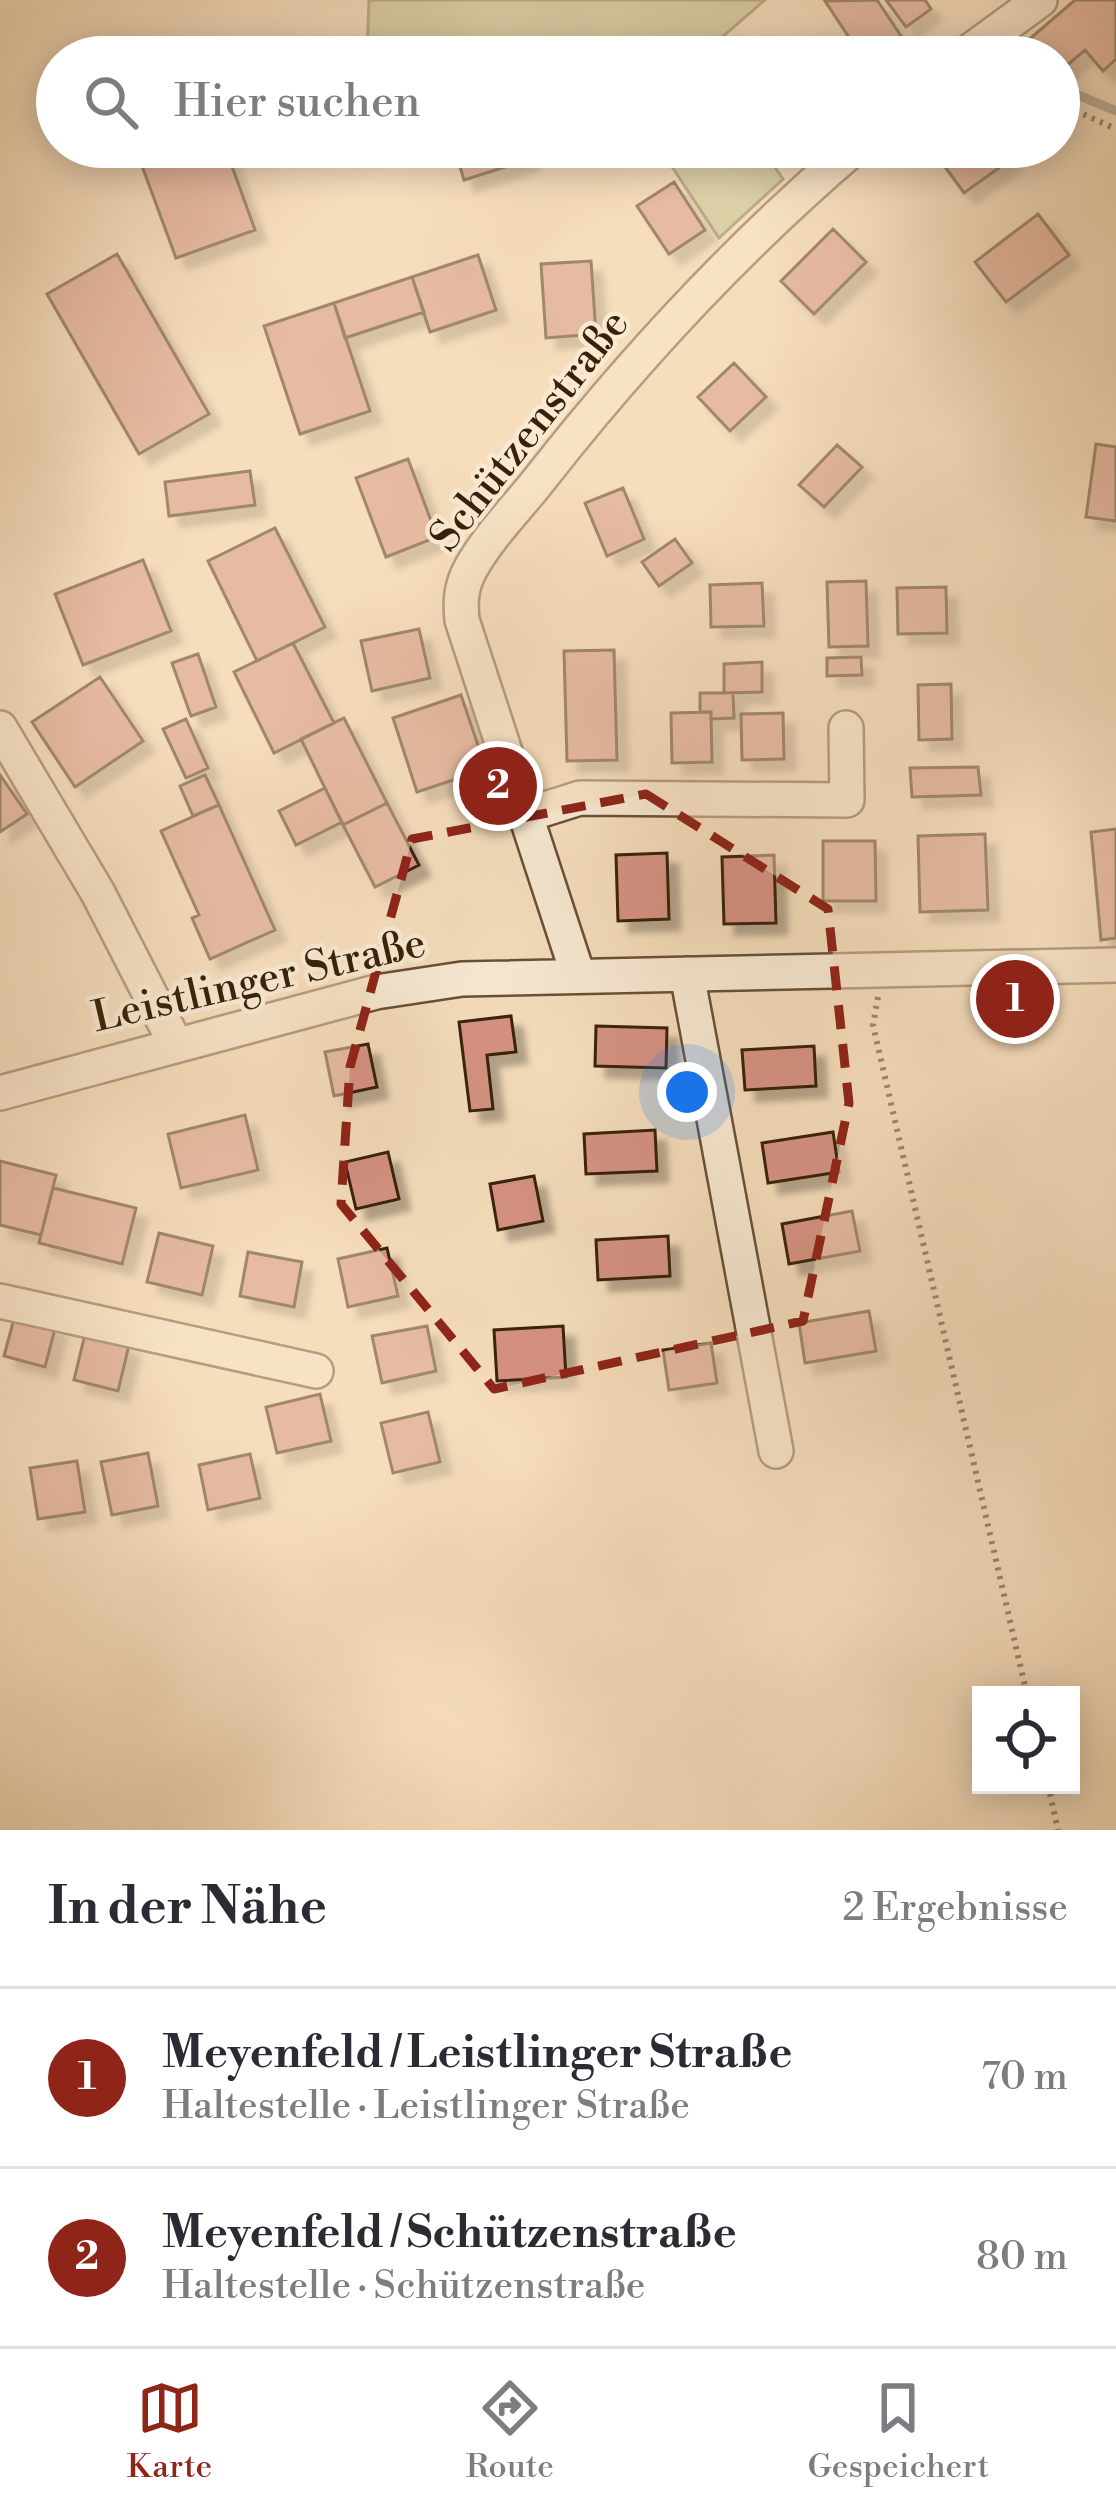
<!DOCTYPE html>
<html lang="de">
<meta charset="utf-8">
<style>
body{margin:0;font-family:"Libre Bodoni",serif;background:#f7f7f7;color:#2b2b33}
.controls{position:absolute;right:36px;bottom:36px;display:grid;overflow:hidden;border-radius:0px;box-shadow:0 6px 30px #0003}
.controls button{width:108px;height:108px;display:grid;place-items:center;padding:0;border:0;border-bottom:3px solid #e1e1e2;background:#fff;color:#2b2b33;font:60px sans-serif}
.you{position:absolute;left:687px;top:1092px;width:42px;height:42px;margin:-30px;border:9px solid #fff;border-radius:50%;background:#1a73e8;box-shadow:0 0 0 18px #1a73e833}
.badge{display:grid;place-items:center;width:78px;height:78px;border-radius:50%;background:#8f2418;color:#fff;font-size:39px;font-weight:700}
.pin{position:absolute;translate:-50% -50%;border:6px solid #fff;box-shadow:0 3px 12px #0006}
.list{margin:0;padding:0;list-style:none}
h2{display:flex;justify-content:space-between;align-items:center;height:156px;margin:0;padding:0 48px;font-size:51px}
h2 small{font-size:39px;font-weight:400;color:#7c7c81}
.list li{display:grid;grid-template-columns:78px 1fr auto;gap:36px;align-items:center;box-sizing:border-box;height:180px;padding:0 48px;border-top:3px solid #e1e1e2}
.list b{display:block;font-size:45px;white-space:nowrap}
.list p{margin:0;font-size:39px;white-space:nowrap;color:#7c7c81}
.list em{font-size:39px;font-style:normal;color:#7c7c81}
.icon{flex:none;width:66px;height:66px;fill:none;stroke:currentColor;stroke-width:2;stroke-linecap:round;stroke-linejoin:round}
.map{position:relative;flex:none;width:1116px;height:1830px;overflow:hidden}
.search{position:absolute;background:#fff;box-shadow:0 6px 30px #0003;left:36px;right:36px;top:36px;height:132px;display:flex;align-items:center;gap:30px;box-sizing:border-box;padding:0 42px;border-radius:66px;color:#7c7c81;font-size:45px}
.sheet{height:516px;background:#fff}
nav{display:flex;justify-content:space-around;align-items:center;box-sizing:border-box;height:168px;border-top:3px solid #e1e1e2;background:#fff;font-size:33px;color:#7c7c81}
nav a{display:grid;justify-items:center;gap:6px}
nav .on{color:#8f2418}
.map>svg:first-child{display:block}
.green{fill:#bdc08f;stroke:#7b704c;stroke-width:3}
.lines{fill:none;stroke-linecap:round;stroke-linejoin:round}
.stream{stroke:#757d70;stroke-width:9}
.building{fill:#d69283;stroke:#392108;stroke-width:3;filter:url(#shadow)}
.minor-casing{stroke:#685035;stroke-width:38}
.path{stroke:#392108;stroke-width:6;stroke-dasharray:3 6;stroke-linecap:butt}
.minor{stroke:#f8e9d3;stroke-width:33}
.marked{fill:none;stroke:#8f2418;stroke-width:9;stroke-dasharray:24 15;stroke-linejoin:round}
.labels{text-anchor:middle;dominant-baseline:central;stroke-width:9;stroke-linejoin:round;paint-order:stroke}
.street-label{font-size:42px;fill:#392108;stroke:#f8e9d3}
</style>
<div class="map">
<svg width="1116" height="1830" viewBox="0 0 1116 1830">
<defs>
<filter id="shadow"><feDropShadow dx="11" dy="11" stdDeviation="3" flood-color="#0004"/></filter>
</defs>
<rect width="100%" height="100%" fill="#f5ddbc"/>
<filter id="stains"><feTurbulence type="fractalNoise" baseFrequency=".00167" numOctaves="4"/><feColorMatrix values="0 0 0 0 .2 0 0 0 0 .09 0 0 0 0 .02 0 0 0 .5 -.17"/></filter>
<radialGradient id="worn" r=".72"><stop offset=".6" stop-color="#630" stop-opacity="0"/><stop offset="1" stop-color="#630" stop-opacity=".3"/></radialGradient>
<path class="green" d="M369,0H765L699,57H367Z
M659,147H761L783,179L719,238Z"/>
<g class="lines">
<path class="stream" d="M1059,87L1116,111"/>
</g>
<path class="building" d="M877,0L903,39L876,57H862L825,1Z
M886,0H925L931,9L906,27Z
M1075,0H1116V59L1103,71L1085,50L1059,72V57H1039L1026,42Z
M786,42L796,57H763Z
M135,147H225L255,230L176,258Z
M454,147H523L527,160L464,180Z
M944,147H1001L1010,160L964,193L935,153Z
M674,182L705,230L669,254L637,206Z
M1038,214L1069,255L1006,302L975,262Z
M833,229L866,262L814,314L781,281Z
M117,254L209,414L139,454L47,294Z
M478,255L496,310L430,332L412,277Z
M591,261L596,334L546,338L541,264Z
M412,277L424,312L345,338L334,303Z
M334,303L370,411L300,434L264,326Z
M734,363L766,397L730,431L698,397Z
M1096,444L1116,447V521L1086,517Z
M837,445L862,467L824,507L799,485Z
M408,459L437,537L386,557L356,478Z
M250,471L255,505L169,516L165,482Z
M623,488L644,539L607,556L585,503Z
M275,528L325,627L257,661L208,561Z
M675,539L692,563L659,586L642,562Z
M143,560L171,631L83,665L55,594Z
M866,581L868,646L829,647L827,582Z
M762,583L764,626L711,627L710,585Z
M946,587L947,633L898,634L897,588Z
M419,629L430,678L372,691L361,641Z
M293,643L334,723L274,753L234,672Z
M614,650L617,760L567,761L564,651Z
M198,654L216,707L191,716L172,663Z
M861,657L862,675L827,676V658Z
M762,662V692L724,693V664Z
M100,677L143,741L75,787L32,722Z
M951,684L952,739L919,740L918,685Z
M700,693H733L734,718L711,719V712H700Z
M461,695L486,769L417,792L393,718Z
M711,712L712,762L672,763L671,713Z
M783,713L784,759L742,760L741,714Z
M344,718L387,803L343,825L301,739Z
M186,719L208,768L186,778L163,729Z
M978,767L981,795L912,797L910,768Z
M0,775L27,814L0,832Z
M205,775L219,805L193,816L180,786Z
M325,788L342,822L296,845L279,811Z
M387,803L419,865L375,887L343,825Z
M219,805L275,930L210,959L192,918L199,915L161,831Z
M1116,829V938L1101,940L1091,832Z
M985,834L988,910L920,912L918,836Z
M823,841H875L876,901H823Z
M667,853L669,919L618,921L616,855Z
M774,855L776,923L724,924L722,857Z
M511,1016L516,1052L487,1055L493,1109L470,1111L459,1022Z
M596,1026L667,1028L666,1068L595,1066Z
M368,1044L377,1087L334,1096L325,1052Z
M814,1046L816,1086L745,1090L742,1050Z
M245,1115L258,1170L181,1188L168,1134Z
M655,1130L657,1171L586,1174L584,1134Z
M833,1132L839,1172L768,1183L762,1143Z
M388,1152L399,1199L356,1209L345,1162Z
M0,1161L56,1175L41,1235L0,1225Z
M534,1176L543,1221L498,1230L490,1184Z
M53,1188L136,1208L122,1264L39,1243Z
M852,1211L860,1251L789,1264L782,1224Z
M159,1233L213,1246L202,1295L147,1282Z
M668,1236L670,1276L598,1280L596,1240Z
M387,1248L398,1296L348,1307L338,1259Z
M248,1252L302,1262L294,1307L240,1296Z
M869,1311L876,1351L805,1363L799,1323Z
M15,1315L56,1325L45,1367L4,1356Z
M427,1326L436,1371L382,1383L372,1336Z
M563,1326L566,1377L497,1381L494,1330Z
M85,1334L129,1345L118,1391L74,1380Z
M711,1343L717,1383L669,1390L663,1350Z
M320,1394L331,1441L277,1453L266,1407Z
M428,1412L440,1462L393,1473L381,1423Z
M148,1453L158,1506L112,1515L101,1462Z
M250,1454L260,1498L208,1510L199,1465Z
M77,1461L85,1512L38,1519L30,1468Z"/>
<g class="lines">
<defs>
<path id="minor" d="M962,57L1040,0
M0,728L98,893L175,1043
M526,815L580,798L847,800L846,728
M687,974L776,1451
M578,975L462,620C460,601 461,586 471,568C488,537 517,508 539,480C633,360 739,246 855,147
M0,1093L376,992L462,979L1116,965
M0,1301L316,1371"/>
</defs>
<use href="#minor" class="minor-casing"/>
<path class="path" d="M1059,103L1116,129
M878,997L873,1025L1027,1695
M1048,1785L1058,1830"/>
<use href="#minor" class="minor"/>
</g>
<path d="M0 0H1116V1830H0ZM646,794L828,909L849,1103L803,1321L494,1389L341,1204L350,1067L412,839Z" fill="#f5ddbc" fill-opacity=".55" fill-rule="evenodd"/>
<path class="marked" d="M646,794L828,909L849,1103L803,1321L494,1389L341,1204L350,1067L412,839Z"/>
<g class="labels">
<g class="street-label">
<text transform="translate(530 431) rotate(-52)">Schützenstraße</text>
<text transform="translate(259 981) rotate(-13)">Leistlinger Straße</text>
</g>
</g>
<rect width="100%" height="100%" filter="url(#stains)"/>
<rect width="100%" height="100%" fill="url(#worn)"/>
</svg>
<div class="controls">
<button><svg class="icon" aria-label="locate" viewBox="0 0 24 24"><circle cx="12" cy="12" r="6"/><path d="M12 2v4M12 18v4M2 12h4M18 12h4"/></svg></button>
</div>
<div class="you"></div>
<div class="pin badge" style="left:1015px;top:999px">1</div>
<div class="pin badge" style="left:498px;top:786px">2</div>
<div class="search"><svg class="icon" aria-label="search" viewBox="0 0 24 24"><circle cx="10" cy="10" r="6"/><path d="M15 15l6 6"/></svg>Hier suchen</div>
</div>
<section class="sheet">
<h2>In der Nähe<small>2 Ergebnisse</small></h2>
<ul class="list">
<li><span class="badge">1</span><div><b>Meyenfeld / Leistlinger Straße</b><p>Haltestelle · Leistlinger Straße</p></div><em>70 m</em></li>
<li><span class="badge">2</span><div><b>Meyenfeld / Schützenstraße</b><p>Haltestelle · Schützenstraße</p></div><em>80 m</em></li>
</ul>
</section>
<nav>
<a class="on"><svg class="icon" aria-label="map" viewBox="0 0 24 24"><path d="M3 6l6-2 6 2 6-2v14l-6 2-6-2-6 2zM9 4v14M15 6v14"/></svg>Karte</a>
<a><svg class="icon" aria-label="directions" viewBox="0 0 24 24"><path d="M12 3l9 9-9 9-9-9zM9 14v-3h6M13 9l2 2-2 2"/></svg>Route</a>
<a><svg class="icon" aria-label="saved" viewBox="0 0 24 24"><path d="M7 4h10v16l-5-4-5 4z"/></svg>Gespeichert</a>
</nav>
